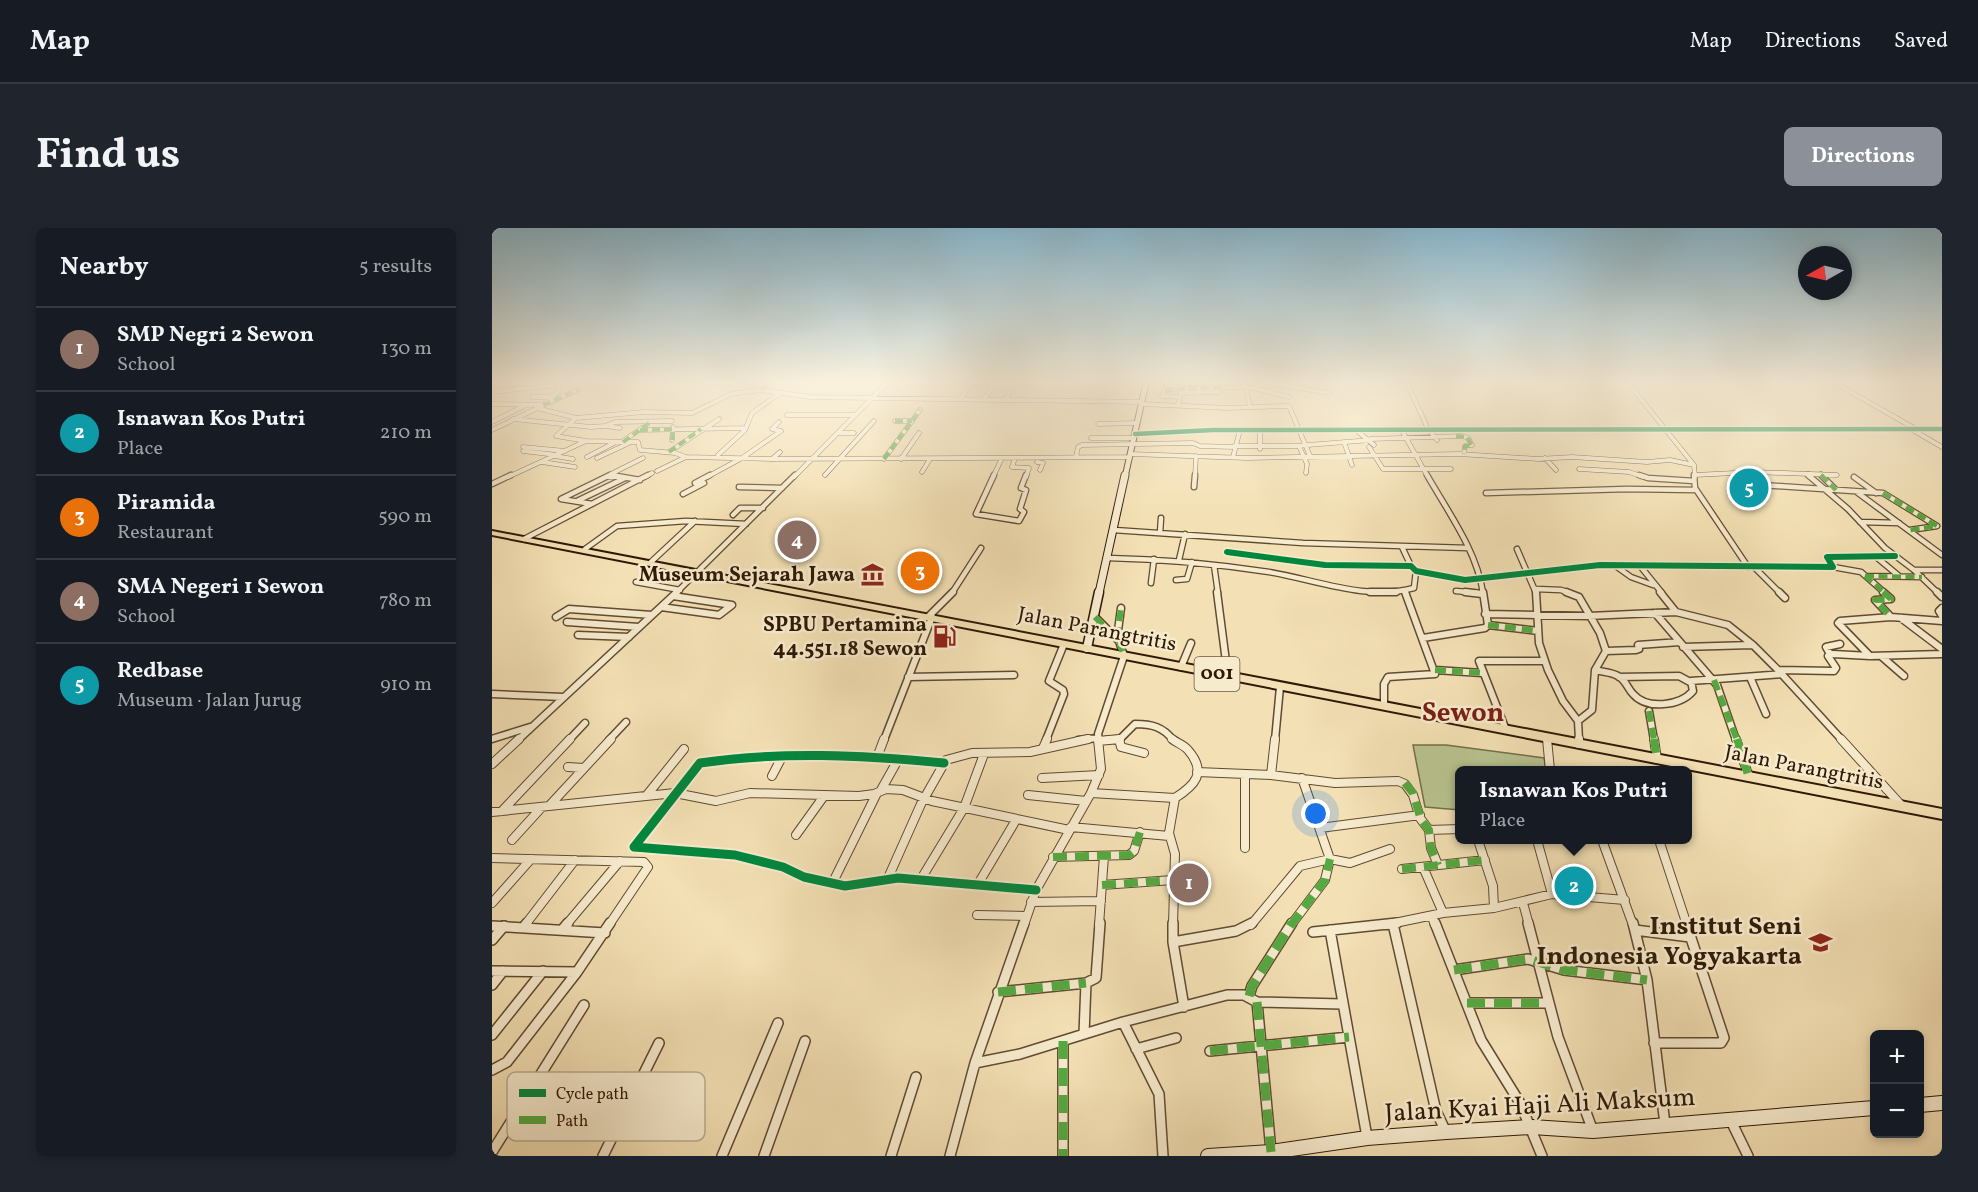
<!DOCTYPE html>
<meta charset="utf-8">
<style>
body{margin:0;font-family:Vollkorn,serif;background:#20242c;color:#f1f3f6}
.controls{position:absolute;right:18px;bottom:18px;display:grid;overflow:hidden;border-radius:9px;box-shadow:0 3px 9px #0003}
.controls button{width:54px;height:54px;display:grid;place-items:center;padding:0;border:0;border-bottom:2px solid #363941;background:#171b24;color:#f1f3f6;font:30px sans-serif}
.compass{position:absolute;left:1306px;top:18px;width:54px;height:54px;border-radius:50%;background:#171b24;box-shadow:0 3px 9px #0003;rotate:262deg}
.you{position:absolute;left:824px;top:586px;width:21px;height:21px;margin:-15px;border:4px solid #fff;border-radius:50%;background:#1a73e8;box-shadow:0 0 0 9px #1a73e833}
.badge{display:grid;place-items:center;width:39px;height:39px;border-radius:50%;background:#8c9099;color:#fff;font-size:20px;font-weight:700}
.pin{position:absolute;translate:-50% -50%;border:3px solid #fff;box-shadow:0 2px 6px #0006}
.popup{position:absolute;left:963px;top:538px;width:237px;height:78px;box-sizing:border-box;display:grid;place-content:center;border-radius:9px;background:#171b24;filter:drop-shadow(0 2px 4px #0005);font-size:20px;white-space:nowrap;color:#9ea1a6}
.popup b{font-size:22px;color:#f1f3f6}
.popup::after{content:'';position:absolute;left:50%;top:100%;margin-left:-12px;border:12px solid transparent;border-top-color:#171b24}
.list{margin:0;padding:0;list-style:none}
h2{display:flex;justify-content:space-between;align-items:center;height:78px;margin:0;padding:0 24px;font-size:26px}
h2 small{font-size:20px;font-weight:400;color:#9ea1a6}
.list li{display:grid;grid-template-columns:39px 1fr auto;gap:18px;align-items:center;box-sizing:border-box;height:84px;padding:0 24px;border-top:2px solid #363941}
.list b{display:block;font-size:22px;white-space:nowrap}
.list p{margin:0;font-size:20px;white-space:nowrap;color:#9ea1a6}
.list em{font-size:20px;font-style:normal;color:#9ea1a6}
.map{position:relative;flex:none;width:1450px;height:928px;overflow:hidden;border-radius:9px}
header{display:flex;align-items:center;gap:36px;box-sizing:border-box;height:84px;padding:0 30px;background:#171b24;border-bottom:2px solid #363941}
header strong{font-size:28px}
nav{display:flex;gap:33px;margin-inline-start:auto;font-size:21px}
.intro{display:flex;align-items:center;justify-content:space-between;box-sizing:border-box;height:144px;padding:0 36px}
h1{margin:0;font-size:42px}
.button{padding:15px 27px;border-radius:9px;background:#8c9099;color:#fff;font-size:21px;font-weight:700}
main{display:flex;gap:36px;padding:0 36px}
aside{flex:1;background:#171b24;border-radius:9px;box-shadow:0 3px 9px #0003}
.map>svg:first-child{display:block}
.green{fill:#b8c38f;stroke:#746e4a;stroke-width:1.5}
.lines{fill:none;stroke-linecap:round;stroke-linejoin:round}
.street-far4-casing{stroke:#604b31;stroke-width:5}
.street-far3-casing{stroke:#604b31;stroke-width:7}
.street-far2-casing{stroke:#604b31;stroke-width:9}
.street-far1-casing{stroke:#604b31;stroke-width:10}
.street-casing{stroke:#604b31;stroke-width:12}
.secondary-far3-casing{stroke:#2f1905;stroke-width:7}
.secondary-far2-casing{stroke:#2f1905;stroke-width:9}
.secondary-far1-casing{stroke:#2f1905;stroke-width:11}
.secondary-casing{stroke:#2f1905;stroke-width:16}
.primary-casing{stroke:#2f1905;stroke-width:4}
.street-far4{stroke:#f7ebce;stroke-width:4}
.street-far3{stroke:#f7ebce;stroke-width:4.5}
.street-far2{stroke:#f7ebce;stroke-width:6}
.street-far1{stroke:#f7ebce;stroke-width:8}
.street{stroke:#f7ebce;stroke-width:9}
.secondary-far3{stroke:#f7ebce;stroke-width:5}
.secondary-far2{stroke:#f7ebce;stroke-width:7}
.secondary-far1{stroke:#f7ebce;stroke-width:8}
.secondary{stroke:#f7ebce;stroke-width:14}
.primary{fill:#f3e0b4;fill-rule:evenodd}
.quiet-far4{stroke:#54a940;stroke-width:4;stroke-dasharray:8 4;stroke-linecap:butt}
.quiet-far3{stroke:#54a940;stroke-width:4.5;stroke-dasharray:9 4.5;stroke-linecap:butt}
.quiet-far2{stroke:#54a940;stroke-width:6;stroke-dasharray:11 6;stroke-linecap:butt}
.quiet-far1{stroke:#54a940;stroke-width:8;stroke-dasharray:14 8;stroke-linecap:butt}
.quiet{stroke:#54a940;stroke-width:9;stroke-dasharray:18 9;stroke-linecap:butt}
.cycleway-far2-casing{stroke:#f7ebce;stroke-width:7}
.cycleway-far1-casing{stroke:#f7ebce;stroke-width:9}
.cycleway-casing{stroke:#f7ebce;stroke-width:13}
.cycleway-far2{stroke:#00873e;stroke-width:4.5}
.cycleway-far1{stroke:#00873e;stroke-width:6}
.cycleway{stroke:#00873e;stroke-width:9}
.labels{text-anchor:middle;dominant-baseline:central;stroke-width:5;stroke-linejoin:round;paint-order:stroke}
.shield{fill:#f7ebce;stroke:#6b5841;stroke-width:1.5}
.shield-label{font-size:20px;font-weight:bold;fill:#2f1905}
.poi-label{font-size:21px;font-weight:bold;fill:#2f1905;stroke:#f7ebce;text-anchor:end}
.street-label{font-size:21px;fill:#2f1905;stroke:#f7ebce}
.near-poi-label{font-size:26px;font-weight:bold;fill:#2f1905;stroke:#f7ebce;text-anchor:end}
.near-street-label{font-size:26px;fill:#2f1905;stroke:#f7ebce}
.district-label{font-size:27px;font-weight:bold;fill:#7a1f14;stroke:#f7ebce}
.key{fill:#f7ebce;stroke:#bbac92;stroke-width:1.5}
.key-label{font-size:16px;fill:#2f1905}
</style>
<header>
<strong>Map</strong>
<nav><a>Map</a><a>Directions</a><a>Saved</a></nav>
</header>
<div class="intro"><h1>Find us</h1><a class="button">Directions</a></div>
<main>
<aside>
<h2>Nearby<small>5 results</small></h2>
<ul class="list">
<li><span class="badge" style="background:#8d6e63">1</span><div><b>SMP Negri 2 Sewon</b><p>School</p></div><em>130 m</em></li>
<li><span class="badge" style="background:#0f9aa8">2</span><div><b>Isnawan Kos Putri</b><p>Place</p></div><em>210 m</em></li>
<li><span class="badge" style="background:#e8710a">3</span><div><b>Piramida</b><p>Restaurant</p></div><em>590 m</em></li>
<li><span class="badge" style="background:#8d6e63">4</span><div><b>SMA Negeri 1 Sewon</b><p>School</p></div><em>780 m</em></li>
<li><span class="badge" style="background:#0f9aa8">5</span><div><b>Redbase</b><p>Museum · Jalan Jurug</p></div><em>910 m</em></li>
</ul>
</aside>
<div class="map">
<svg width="1450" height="928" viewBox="0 0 1450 928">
<rect width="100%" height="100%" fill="#f3e0b4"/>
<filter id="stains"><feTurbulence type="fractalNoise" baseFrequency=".00333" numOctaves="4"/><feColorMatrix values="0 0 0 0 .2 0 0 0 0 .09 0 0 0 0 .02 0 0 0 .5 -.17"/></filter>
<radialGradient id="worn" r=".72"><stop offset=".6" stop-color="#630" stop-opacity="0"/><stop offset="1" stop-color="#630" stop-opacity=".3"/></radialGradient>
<path class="green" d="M921,517H954L1052,530L1054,542H968V582L933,579Z"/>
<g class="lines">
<defs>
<path id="street-far4" d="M466,155L480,156
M481,155L522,157L513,172
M676,155L670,168L687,169
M686,155H710
M777,155L837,165
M915,155L936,201L945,212
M1136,155L1202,237L1203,249
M1343,155L1422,200
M19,156L30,155
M753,156L758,179
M96,157L99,155
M270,162L280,155
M673,162L750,159L766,161L797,169
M0,164L66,157
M40,169H59
M468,171L481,155
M491,172L503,156
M0,176L51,177L88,161
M649,176L736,180L797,178L818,228
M686,177L689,165L727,164
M45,180L84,190L152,184L200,185L239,166L269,162L318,169L649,174
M295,187H363
M84,190L64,208L94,213L146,214L148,222L183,225L194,229L280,231L638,229
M21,191L99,199L113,198L123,194L180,193
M403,193H420
M0,194L34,177
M606,196L644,195
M114,198L128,200
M909,201L936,249
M1419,201L1450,219
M0,202L50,178L67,163L66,157L69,155
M148,202L253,200
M768,202V221
M864,202L882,217
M346,205H362
M643,206L721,202L1450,201
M599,210H642
M878,211L970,208L976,210L980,217L973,218L972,226
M180,212L181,199
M131,213L150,200
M852,214L860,237
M742,218H803L879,212
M807,218L815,236L814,245
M31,219L73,223
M877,219L891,241H959
M31,223L65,227
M177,224L227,191
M638,226L755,230L967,226L1046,231L1080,229L1155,234L1178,232L1202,237
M226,227L253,202L260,185L288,165
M63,228L81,231
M95,229L122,215
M584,229L586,219L590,217L701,215L708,218L742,219
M741,229L748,202
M105,230L137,215
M523,230L520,239L537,240L534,249
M1053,230L1064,242
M280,231L288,224
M392,231L428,182
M409,231L427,205
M50,234L83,239
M545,234L551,235L548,242
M1087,241L1137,244L1152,249
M165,243L194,229
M430,244L438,231
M1243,245L1256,249
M119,246L151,230
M333,247L382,193
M1203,247L1262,244L1345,247
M1316,247L1318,249
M1329,247L1331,249
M16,249L94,213
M115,249H128
M153,249L160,245
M215,249L250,230L289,203L280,201L287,194
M302,249L395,155
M501,249L510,230
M703,249L704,228"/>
<path id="street-far3" d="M119,247L148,252
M502,247L484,286L527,293L532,284L528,281L534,262L529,260L534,247
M935,247C956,284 985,323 991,365
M1147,247L1156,250L1202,253
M1202,247L1203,260L1256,339
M1251,247L1261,250L1270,257L1391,265L1445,298L1418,302
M1316,247L1356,281L1393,320L1422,342L1446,365
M1329,247L1344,262
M1362,249L1384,265
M203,255L218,247
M0,256L19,247
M247,259L290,260
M702,259L703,247
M994,265L1135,261L1204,262
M1366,265L1450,327
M191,266L212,255
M85,273L133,250
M100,276L69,271L118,247
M241,287L248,280H271
M1368,294L1407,295
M622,302L811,315L976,320
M668,305L669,290
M32,311L156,247
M910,319L919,338
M93,321L125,298L194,293L254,296
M1025,321L1044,365
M735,324L833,337L919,338L924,343L973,352L1108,337L1341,339L1335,329L1403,328
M1383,328L1407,348
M616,330C670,331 724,336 777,344C825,352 874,373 922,360L924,343
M687,332L693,306
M159,334L203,293
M722,337L726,365
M1125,339L1139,349L1161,357
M1149,339L1170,365
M1262,339L1288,365
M1341,339L1369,344L1393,365
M1422,342H1450
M1374,348L1430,349
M684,352L695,351L700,334
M144,354L188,362
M659,355L662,331
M1044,361L1069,362L1078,365
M913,363L914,365
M964,363L986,365
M184,365L303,247
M460,365L489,320"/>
<path id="street-far2" d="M725,364L736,449
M878,364H904
M973,364L990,366
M991,364L996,397
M1044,364L1047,415L1056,442L1071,473L1086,493L1087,512
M1074,364L1087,369L1108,405L1114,423L1103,442L1100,482L1086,493
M1168,364L1184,384
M1287,364L1293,370
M1391,364L1399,371L1383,372L1399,389
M1445,364L1450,369
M169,379L227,387L240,377L181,368
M1450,380L1447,383L1450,388
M1163,385L1225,457L1244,512
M993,386L1097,388L1184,384L1236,397L1261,417L1286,442L1350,512
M437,388L461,364
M64,389L77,381L160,387
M603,389L627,413L632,428L606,506L607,512
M1409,390L1450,421
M75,394L147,399
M86,407L137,409
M625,410L629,380
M931,410L993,400L996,397L1046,403
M1191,419L1260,417
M1114,423L1144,422L1147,421L1146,417L1188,414
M1338,426L1334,419L1348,416
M1378,428L1346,395L1348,393L1399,389L1450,393
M1389,428L1412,448
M689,439L699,415
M943,442L990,445
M1103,442C1110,444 1119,444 1126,448C1134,452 1135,460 1141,466C1155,482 1188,478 1201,463L1199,453L1290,446
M1286,442L1342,443L1344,440L1336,428L1341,426L1378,428L1450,426
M416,449L522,447
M1127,449L1187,448L1198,454
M1258,449L1274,486
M0,466L71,469
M892,477V456L896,449L943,446L913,364
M1157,483L1162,512
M1014,502L987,433H1053
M1055,510V512
M0,511L38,499
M26,512L185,364
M77,512L93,495
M117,512L134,494
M392,512L440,389
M554,512L572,466L571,462L557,453L572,416
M586,512L606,510
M614,512L628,511L643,496C660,496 671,499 681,512
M783,512L788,459"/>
<path id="street-far1" d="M627,511L629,519L652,525
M680,511C685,515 692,517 696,522C716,545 702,558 683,570L677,605L683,626L681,697
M1055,511L1058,542
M1087,511V516
M1162,511L1165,531
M1244,511L1257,549
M1349,511L1409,577
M606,513L628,511
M551,520L555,511
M386,527L392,511
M452,535C370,527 290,523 208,535L142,619L243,627L291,639L312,649L353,658L406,650L544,662
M0,536L27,511
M76,539L92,540
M705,544L779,547L843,555L906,553L913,556L921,567L928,590L937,602L939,620L946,637
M753,547V620
M779,547L783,511
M280,548L291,527
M550,550L607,547
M389,562L407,530
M599,565L683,570
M155,567L192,521
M536,567L594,573
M58,577L119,511
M10,583L78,511
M0,584L183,565L224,573L258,565L367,568L382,566L394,561L411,562L440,573L577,602
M579,599L677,608
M828,600L928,587
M937,602L968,601
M304,607L332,568
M20,612L50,579
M986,612L1001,658L1002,680
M1045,612L1060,666
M1110,612L1141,697
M1167,612L1195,697
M561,629L637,627L642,623L648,604
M0,630L152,634L156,639L117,697
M931,639L951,685
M910,641L993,632
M396,650L429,576L454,532L480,525L538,524L596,511
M429,651L472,580L492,526
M340,656L385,565
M486,656L524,592
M610,657L681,652
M539,674L609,673
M0,675L39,631
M1031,675L1037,697
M485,687L534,688
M940,689L943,697
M33,697L83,632
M74,697L128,633
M532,697L544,662L599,565L609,541L606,511
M607,697L612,628
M759,697L808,638L838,631L858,635L898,621
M799,697L833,652L838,631L810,550
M893,697L951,685L1002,680L1060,666L1133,672"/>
<path id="street" d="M681,695V714L692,779
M943,695L989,812L1028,875L1050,928
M1036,695L1066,809L1101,903
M1141,695L1155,752L1173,896
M901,696L944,883L954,904
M0,698L113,705
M31,700L35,695
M70,702L76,695
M838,702L875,909
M1143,702L1198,709
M821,704L905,695
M0,712L12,698
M681,714L744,703L760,695
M962,742L1036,731L1072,742L1155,752
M0,743L85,744
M0,757L11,743
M506,764L594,755L604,750L608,695
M757,768L760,758L800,695
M765,774L779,923
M975,775H1056
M631,794L667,866L671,928
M592,806L594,755
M0,807L51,743
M571,813V928
M1162,815H1229L1232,810L1194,695
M644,821L684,810
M718,823L857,809
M483,835L528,826L631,794L735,767H752L765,774L850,776
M0,842L15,834L85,744L118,695
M1239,893L1256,928
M0,924L92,777
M111,928L167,815
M230,928L286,795
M272,928L313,813
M399,928L424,849
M458,928L483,835L532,695"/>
<path id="secondary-far3" d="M633,249L654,155"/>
<path id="secondary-far2" d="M607,365L633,247"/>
<path id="secondary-far1" d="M595,420L607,364"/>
<path id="secondary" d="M1428,877L1450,875
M716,928L779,924L875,910L954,904L1040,899L1101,903L1382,880"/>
<path id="primary" d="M0,303L1450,581V591L0,307Z"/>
</defs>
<use href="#street-far4" class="street-far4-casing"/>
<use href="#street-far3" class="street-far3-casing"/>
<use href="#street-far2" class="street-far2-casing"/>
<use href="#street-far1" class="street-far1-casing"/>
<use href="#street" class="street-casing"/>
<use href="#secondary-far3" class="secondary-far3-casing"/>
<use href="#secondary-far2" class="secondary-far2-casing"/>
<use href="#secondary-far1" class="secondary-far1-casing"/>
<use href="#secondary" class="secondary-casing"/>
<use href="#primary" class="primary-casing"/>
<use href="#street-far4" class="street-far4"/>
<use href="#street-far3" class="street-far3"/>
<use href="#street-far2" class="street-far2"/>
<use href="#street-far1" class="street-far1"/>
<use href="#street" class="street"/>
<use href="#secondary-far3" class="secondary-far3"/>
<use href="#secondary-far2" class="secondary-far2"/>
<use href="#secondary-far1" class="secondary-far1"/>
<use href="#secondary" class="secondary"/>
<use href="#primary" class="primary"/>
<path class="quiet-far4" d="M269,162L280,155
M673,162L730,159
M51,177L88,161
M403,193H420
M148,202L181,201L180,212
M964,208L975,209L980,218H973L972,226
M131,214L160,193
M177,224L209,201
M392,231L428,182
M1329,247L1331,249"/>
<path class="quiet-far3" d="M1329,247L1344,262
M1391,265L1445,298L1418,302
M1373,348L1393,365
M1373,348L1430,349"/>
<path class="quiet-far2" d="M1391,364L1399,371L1383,372L1399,389
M603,389L627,413L632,428
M996,397L1046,403
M625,410L629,380
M943,442L990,445
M1222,452L1245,512
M1157,483L1162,512"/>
<path class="quiet-far1" d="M1162,511L1165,531
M1245,511L1257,550
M913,555L921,565L929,592L937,602L939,620L946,637
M561,629L637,627L642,623L648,604
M910,641L993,632
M610,657L681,652
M799,697L833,652L838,631"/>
<path class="quiet" d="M962,742L1036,731L1072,742L1155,752
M506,764L594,755
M757,768L760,758L800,695
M765,774L779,924
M975,775H1056
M571,813V928
M718,823L857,809"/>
<defs>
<path id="cycleway-far2" d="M643,206L721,202L1450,201"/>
<path id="cycleway-far1" d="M735,324L833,337L919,338L924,343L973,352L1108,337L1341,339L1335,329L1403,328"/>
<path id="cycleway" d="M452,535C370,527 290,523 208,535L142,619L243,627L291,639L312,649L353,658L406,650L544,662"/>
</defs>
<use href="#cycleway-far2" class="cycleway-far2-casing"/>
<use href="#cycleway-far1" class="cycleway-far1-casing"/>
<use href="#cycleway" class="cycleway-casing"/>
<use href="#cycleway-far2" class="cycleway-far2"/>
<use href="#cycleway-far1" class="cycleway-far1"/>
<use href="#cycleway" class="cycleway"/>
</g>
<linearGradient id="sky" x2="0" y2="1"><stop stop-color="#89b8cf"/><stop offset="0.54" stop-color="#faf1dd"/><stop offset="1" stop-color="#faf1dd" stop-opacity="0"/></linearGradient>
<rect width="1450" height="285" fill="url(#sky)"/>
<defs>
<symbol id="museum-bare" viewBox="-9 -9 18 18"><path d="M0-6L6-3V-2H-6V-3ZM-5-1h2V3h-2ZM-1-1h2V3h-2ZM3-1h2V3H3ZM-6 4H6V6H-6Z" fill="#8f2418" stroke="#f7ebce" stroke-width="2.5" paint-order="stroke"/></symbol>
<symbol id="fuel-bare" viewBox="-9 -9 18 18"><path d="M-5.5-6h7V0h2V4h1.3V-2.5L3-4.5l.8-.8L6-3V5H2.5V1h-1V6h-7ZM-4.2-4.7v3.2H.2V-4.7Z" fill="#8f2418" stroke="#f7ebce" stroke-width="2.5" paint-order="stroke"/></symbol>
<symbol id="university-bare" viewBox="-9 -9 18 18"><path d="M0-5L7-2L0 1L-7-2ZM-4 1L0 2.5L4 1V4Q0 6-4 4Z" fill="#8f2418" stroke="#f7ebce" stroke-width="2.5" paint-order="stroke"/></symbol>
</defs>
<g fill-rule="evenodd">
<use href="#museum-bare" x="364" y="330" width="33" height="33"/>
<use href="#fuel-bare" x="436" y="392" width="33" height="33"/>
<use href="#university-bare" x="1312" y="698" width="33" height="33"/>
</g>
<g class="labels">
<rect class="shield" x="702.5" y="429" width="45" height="34" rx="4.5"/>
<g class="shield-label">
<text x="725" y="446">001</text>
</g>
<g class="poi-label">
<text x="363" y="347">Museum Sejarah Jawa</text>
<text x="435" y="397">SPBU Pertamina<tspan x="435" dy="24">44.551.18 Sewon</tspan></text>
</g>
<g class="street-label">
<text transform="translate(605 402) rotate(11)">Jalan Parangtritis</text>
<text transform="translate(1312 540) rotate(11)">Jalan Parangtritis</text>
</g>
<g class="near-poi-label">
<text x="1310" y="699">Institut Seni<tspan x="1310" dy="30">Indonesia Yogyakarta</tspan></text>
</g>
<g class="near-street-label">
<text transform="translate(1048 878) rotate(-3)">Jalan Kyai Haji Ali Maksum</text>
</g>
<g class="district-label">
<text x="971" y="486">Sewon</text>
</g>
</g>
<rect x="15" y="844" width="198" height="69" rx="9" class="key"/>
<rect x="27" y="861" width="27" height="8" fill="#00873e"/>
<rect x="27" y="888" width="27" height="8" fill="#54a940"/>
<g class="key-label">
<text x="64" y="871">Cycle path</text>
<text x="64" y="898">Path</text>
</g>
<rect width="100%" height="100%" filter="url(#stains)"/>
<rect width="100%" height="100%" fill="url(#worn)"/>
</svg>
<div class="controls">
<button>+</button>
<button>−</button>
</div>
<svg class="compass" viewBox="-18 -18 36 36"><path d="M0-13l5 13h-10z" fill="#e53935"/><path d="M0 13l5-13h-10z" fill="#9ea1a6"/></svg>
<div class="you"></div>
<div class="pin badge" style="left:697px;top:655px;background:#8d6e63">1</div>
<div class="pin badge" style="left:1082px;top:658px;background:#0f9aa8">2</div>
<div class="popup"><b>Isnawan Kos Putri</b>Place</div>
<div class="pin badge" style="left:428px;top:343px;background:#e8710a">3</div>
<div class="pin badge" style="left:305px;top:312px;background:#8d6e63">4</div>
<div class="pin badge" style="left:1257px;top:260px;background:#0f9aa8">5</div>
</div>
</main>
